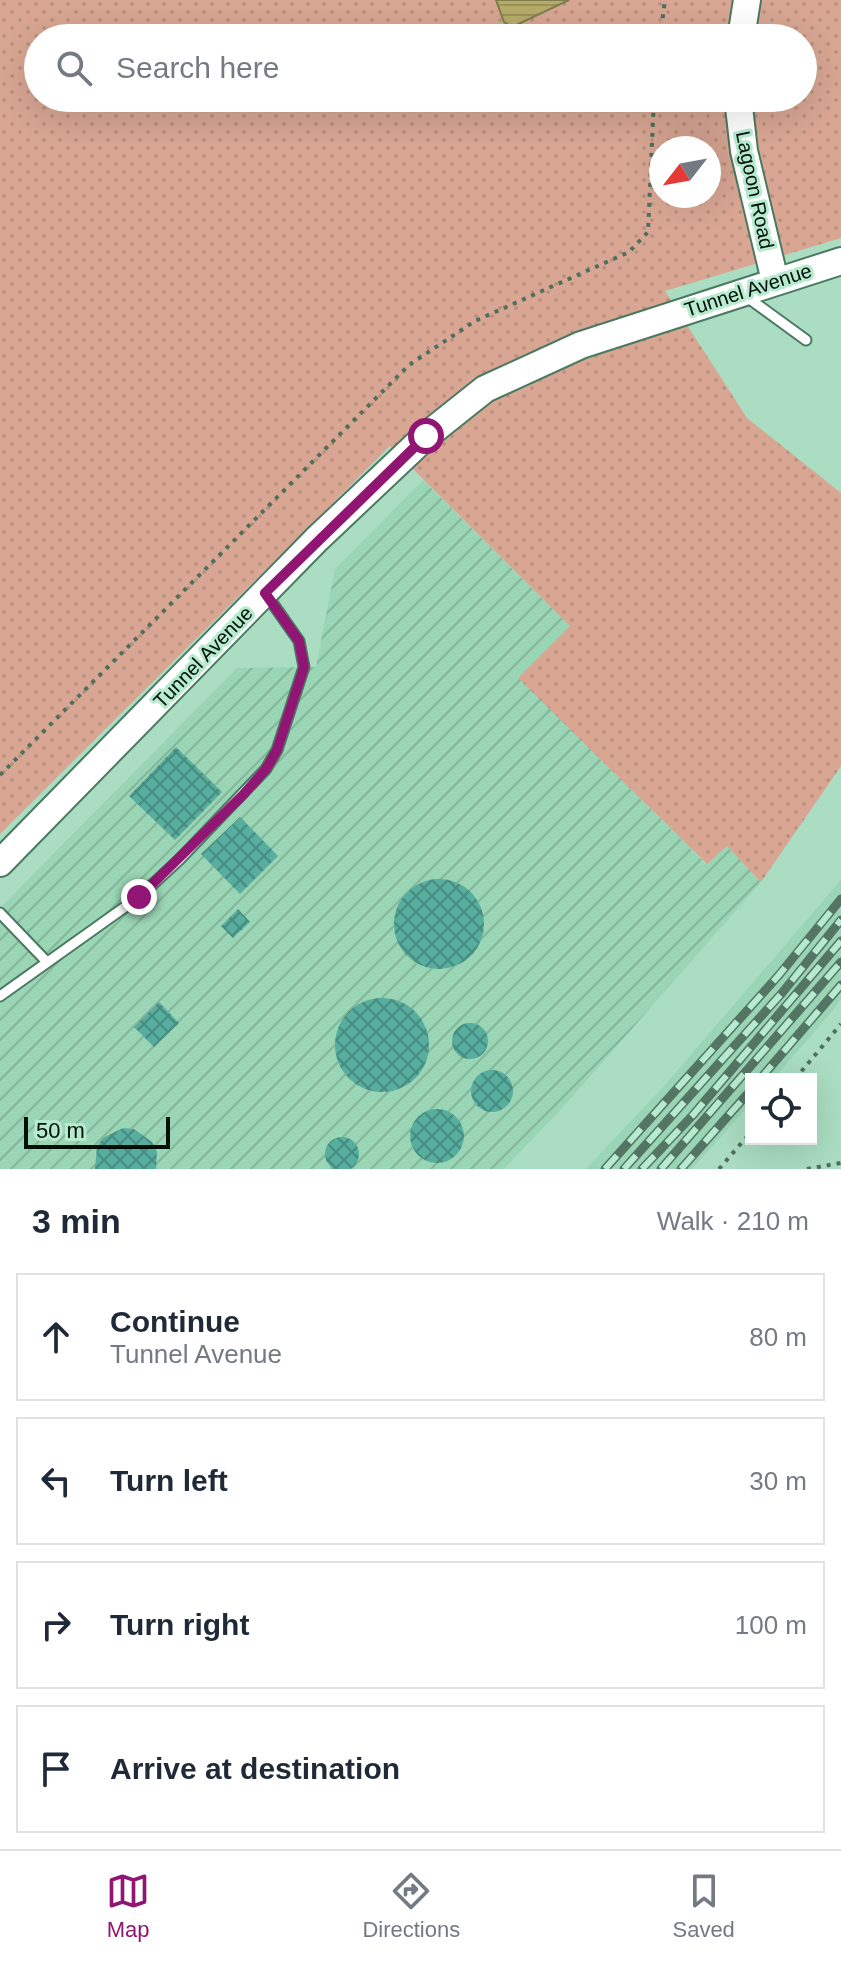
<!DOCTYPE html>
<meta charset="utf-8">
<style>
body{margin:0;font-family:Arial,sans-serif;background:#f6f6f7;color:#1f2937}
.controls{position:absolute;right:24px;bottom:24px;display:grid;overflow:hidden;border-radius:0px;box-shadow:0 8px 32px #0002}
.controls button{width:72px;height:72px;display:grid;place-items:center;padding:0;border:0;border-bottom:2px solid #e0e1e3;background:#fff;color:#1f2937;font:40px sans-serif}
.compass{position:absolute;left:649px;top:136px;width:72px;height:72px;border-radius:50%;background:#fff;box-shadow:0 8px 32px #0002;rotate:239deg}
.scale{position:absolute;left:24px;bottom:20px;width:146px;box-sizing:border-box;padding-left:8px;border:4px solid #001008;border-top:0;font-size:22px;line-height:28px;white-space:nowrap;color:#001008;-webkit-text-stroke:6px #b7ebcf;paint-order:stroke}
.stop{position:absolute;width:24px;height:24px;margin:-18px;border:6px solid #911572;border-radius:50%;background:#fff}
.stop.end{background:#911572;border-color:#fff;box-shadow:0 2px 8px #0008}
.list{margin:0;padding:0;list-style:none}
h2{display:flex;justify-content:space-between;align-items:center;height:104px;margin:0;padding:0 32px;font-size:34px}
h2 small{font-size:26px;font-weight:400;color:#747a83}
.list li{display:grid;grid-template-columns:52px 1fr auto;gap:24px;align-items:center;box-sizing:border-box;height:128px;margin:0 16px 16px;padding:0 16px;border:2px solid #e0e1e3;border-radius:0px}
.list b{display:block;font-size:30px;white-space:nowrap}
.list p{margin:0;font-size:26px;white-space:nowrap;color:#747a83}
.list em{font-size:26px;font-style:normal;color:#747a83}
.icon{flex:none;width:44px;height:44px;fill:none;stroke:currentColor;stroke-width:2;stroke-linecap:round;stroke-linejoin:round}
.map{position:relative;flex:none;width:841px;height:1169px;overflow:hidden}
.search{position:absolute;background:#fff;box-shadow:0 8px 32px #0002;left:24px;right:24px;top:24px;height:88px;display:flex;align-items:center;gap:20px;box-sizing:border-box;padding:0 28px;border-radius:44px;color:#747a83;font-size:30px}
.sheet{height:680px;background:#fff}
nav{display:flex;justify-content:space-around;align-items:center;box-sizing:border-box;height:112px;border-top:2px solid #e0e1e3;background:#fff;font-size:22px;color:#747a83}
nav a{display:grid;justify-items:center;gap:4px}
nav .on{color:#911572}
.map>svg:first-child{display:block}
.built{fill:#9ad5b5}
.industrial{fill:url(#industrial-furrows)}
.grass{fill:url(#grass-dots);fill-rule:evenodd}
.water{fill:url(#water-rules);stroke:#7f7d4d;stroke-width:2}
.building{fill:url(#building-cross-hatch)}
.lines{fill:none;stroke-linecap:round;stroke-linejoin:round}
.lane-casing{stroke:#4a7a62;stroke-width:13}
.secondary-casing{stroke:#4a7a62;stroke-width:30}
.path{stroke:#4f705f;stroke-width:4;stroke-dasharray:4 6;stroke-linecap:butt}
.lane{stroke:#fff;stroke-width:9}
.secondary{stroke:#fff;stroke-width:26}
.rail-casing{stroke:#547564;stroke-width:9}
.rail{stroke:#b7ebcf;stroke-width:6;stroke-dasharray:18;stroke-linecap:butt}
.route{stroke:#911572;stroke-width:10}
.labels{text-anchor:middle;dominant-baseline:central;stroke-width:6;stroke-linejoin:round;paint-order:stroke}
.street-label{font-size:20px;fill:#001008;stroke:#b7ebcf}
</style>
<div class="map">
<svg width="841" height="1169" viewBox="0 0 841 1169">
<defs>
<pattern id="industrial-furrows" width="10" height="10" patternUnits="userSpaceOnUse" patternTransform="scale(2)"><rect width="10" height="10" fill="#9ad5b5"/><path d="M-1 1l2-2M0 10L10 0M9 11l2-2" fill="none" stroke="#83b69a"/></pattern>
<pattern id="grass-dots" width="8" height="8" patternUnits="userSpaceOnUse" patternTransform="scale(2)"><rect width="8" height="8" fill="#d8a693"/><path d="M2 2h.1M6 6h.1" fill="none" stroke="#b88e7d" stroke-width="1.8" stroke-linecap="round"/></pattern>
<pattern id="water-rules" width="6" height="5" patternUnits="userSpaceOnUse" patternTransform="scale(2)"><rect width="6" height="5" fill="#b5ac6a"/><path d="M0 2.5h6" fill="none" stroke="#9a935a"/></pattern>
<pattern id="building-cross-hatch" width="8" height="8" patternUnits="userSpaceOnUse" patternTransform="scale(2)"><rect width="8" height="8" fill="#57ad9e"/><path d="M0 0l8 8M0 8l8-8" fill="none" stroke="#468b7f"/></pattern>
</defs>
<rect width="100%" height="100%" fill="#aaddc2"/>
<path class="built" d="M841,880V1000L819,1027L773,1079H751V1103L692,1169H586L664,1086Z"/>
<path class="industrial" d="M423,480L571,627L519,678L706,864L727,846L761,882L565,1105L504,1169H0V908L237,668L316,667L335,569Z"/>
<path class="grass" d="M0,0H841V238L665,291L747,418L841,493V766L761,882L727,846L707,864L518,678L570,626L390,446L0,834ZM38,38H803V98H38ZM661,148H709V196H661Z"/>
<path class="water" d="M496,0H569L512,27L504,22Z"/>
<path class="building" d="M176,747L222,792L175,840L129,796Z
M240,817L278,856L240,894L201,854Z
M394 924a45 45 0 1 1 90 0a45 45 0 1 1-90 0Z
M238,909L250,922L233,938L221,926Z
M335 1045a47 47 0 1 1 94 0a47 47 0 1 1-94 0Z
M159,1002L179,1023L154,1047L134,1027Z
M452 1041a18 18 0 1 1 36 0a18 18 0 1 1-36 0Z
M471 1091a21 21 0 1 1 42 0a21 21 0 1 1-42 0Z
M410 1136a27 27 0 1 1 54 0a27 27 0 1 1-54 0Z
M123,1128L134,1129L152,1142L157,1152L156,1169H95L97,1147L103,1138Z
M325 1154a17 17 0 1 1 34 0a17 17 0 1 1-34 0Z"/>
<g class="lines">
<defs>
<path id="lane" d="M747,297L806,340
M0,913L47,962
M0,996L139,897L180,859L266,769L277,750L304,667L299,641L266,594"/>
<path id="secondary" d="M741,38L747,0
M738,98L744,151L775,281
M0,863L317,539L426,436L485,389L581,345L841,261"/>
</defs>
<use href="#lane" class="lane-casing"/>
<use href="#secondary" class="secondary-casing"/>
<path class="path" d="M660,38L665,0
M0,775L409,365L475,321L629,252L648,232L654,98
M795,1079L841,1024
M719,1169L751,1132
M807,1169L841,1163"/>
<use href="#lane" class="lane"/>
<use href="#secondary" class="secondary"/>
<defs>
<path id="rail" d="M760,1079L841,985
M605,1169L779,975L841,899
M624,1169L782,993L841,920
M642,1169L693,1115L841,941
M661,1169L841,962
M681,1169L751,1090"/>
</defs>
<use href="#rail" class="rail-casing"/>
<use href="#rail" class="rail"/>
</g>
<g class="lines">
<path class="route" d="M139,897L243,795L266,769L277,750L304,667L299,641L265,593L426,436"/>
</g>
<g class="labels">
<g class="street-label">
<text transform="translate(755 190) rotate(78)">Lagoon Road</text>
<text transform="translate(748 290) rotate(-18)">Tunnel Avenue</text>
<text transform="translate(203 657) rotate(-46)">Tunnel Avenue</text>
</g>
</g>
</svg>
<div class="controls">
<button><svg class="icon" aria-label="locate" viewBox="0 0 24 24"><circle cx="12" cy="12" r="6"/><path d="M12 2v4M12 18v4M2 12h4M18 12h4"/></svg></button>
</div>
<svg class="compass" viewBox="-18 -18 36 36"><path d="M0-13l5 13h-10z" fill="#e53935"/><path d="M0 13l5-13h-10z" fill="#747a83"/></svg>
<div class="scale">50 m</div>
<div class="stop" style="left:426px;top:436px"></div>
<div class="stop end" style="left:139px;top:897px"></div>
<div class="search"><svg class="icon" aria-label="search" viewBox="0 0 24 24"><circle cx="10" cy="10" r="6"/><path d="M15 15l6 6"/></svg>Search here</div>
</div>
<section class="sheet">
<h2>3 min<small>Walk · 210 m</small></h2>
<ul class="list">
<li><svg class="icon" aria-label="ahead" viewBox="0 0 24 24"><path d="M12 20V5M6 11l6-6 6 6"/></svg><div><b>Continue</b><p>Tunnel Avenue</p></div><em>80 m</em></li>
<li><svg class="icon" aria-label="left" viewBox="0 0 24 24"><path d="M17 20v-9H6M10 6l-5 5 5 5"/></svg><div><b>Turn left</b></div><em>30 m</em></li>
<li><svg class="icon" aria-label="right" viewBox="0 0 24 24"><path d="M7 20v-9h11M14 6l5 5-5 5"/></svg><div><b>Turn right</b></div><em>100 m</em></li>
<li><svg class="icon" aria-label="arrive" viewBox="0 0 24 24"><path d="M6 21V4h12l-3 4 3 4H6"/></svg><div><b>Arrive at destination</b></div></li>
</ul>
</section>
<nav>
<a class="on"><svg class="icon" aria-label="map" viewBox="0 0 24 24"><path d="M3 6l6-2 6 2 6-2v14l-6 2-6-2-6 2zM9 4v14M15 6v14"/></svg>Map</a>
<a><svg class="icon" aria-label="directions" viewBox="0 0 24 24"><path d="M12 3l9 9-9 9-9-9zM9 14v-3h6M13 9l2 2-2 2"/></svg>Directions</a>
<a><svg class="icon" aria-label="saved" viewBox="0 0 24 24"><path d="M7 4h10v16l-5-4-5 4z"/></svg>Saved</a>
</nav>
